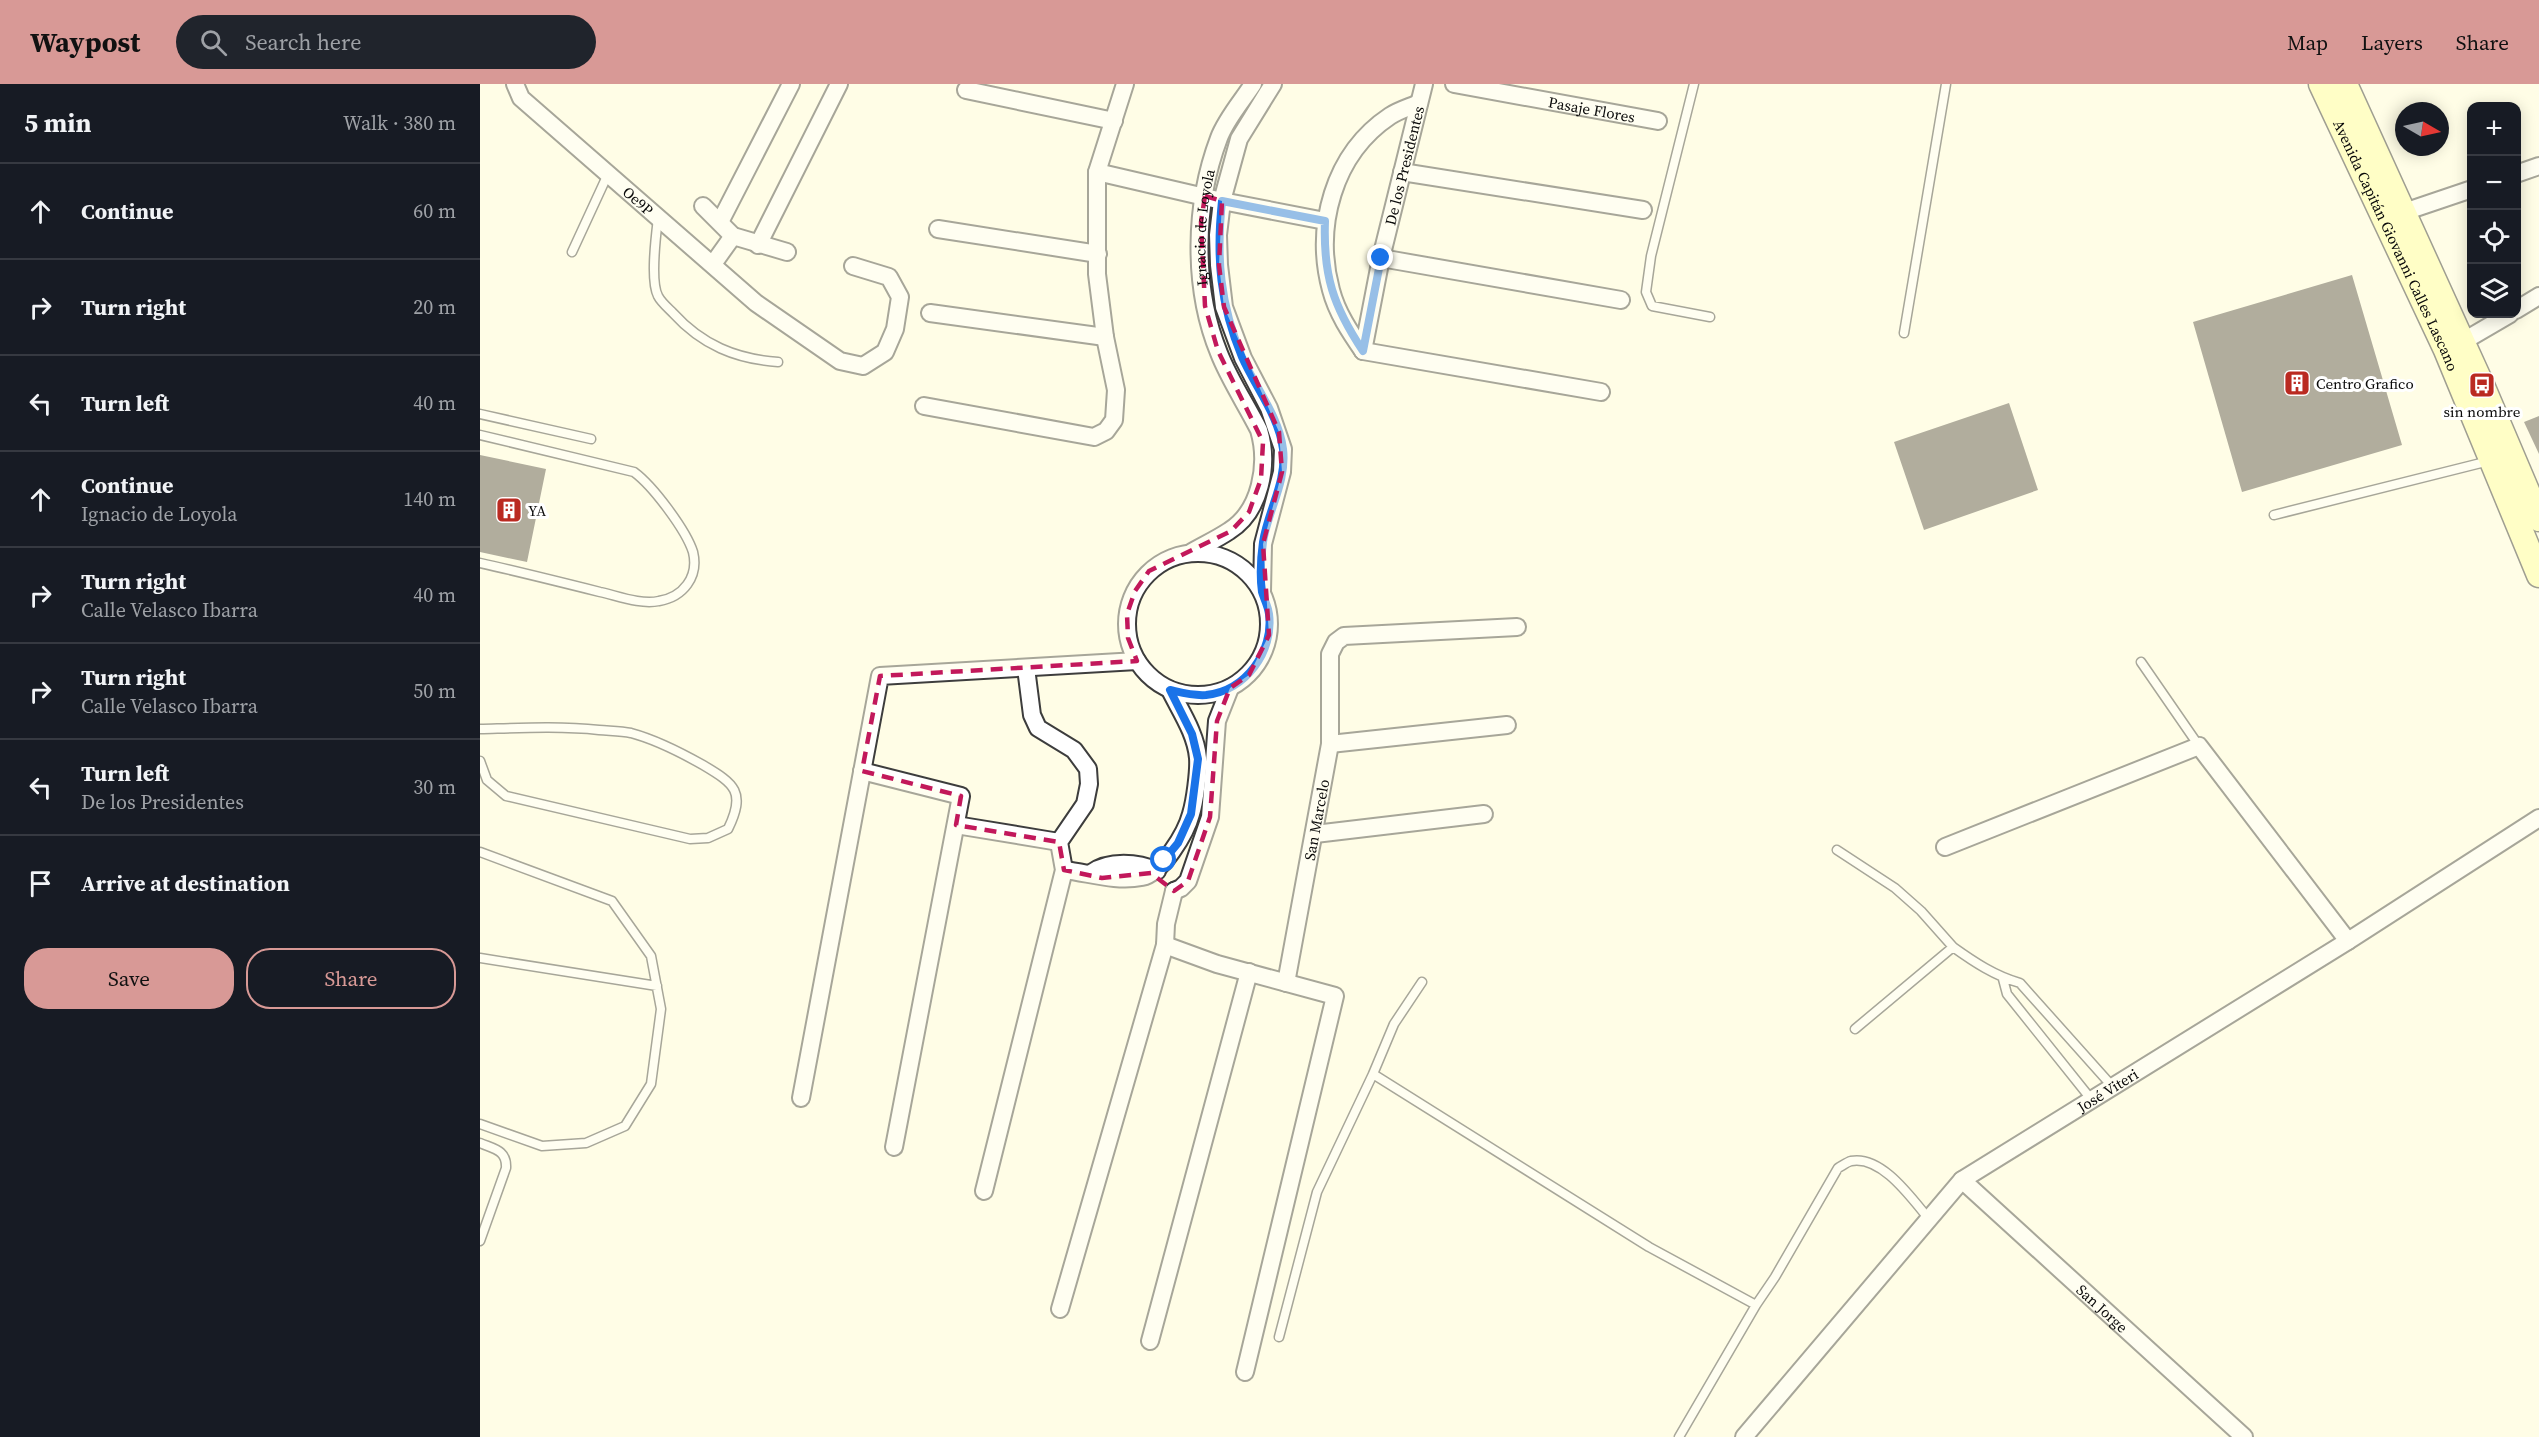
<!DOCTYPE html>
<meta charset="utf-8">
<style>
body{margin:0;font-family:"Source Serif 4",serif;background:#20242c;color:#f1f3f6}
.controls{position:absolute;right:18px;top:18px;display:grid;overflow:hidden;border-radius:12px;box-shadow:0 3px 15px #0003}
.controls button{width:54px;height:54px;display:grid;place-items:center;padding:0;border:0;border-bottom:2px solid #363941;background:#171b24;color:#f1f3f6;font:30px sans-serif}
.compass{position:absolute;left:1915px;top:18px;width:54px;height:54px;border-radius:50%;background:#171b24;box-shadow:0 3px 15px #0003;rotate:99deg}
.stop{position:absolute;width:18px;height:18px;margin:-14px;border:4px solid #1a73e8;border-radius:50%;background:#fff}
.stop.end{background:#1a73e8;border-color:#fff;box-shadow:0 2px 6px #0008}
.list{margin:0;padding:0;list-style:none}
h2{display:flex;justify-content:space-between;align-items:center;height:78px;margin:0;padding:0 24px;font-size:26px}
h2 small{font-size:20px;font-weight:400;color:#9ea1a6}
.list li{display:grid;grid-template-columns:39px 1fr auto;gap:18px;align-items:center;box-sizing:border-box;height:96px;padding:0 24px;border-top:2px solid #363941}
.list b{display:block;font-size:22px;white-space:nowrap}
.list p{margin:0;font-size:20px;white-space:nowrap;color:#9ea1a6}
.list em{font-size:20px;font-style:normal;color:#9ea1a6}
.actions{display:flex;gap:12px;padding:18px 24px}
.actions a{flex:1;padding:14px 0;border:2px solid #d89996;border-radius:24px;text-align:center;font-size:21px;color:#d89996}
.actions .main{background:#d89996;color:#111}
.icon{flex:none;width:33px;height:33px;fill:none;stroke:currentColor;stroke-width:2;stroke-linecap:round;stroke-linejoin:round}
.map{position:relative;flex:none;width:2059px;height:1353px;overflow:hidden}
header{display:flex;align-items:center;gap:36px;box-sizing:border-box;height:84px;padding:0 30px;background:#d89996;color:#111}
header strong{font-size:28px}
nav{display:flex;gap:33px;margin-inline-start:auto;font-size:21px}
.search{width:420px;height:54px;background:#20242c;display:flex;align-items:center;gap:15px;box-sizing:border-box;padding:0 21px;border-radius:33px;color:#9ea1a6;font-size:22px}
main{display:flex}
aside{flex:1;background:#171b24}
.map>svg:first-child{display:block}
.building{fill:#524c46}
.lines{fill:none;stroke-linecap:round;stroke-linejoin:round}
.service-casing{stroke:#3d3d3d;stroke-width:11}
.minor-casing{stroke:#3d3d3d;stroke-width:20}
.secondary-casing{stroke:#2c2c2c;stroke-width:27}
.service{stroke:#fff;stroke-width:8}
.minor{stroke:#fff;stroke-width:16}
.secondary{stroke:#ffffa1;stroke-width:24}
.route{stroke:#1a73e8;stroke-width:8}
.marked{fill:none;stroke:#c2185b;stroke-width:4.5;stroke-dasharray:12 8;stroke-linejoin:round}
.labels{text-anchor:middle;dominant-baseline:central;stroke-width:6;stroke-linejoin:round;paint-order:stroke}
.street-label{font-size:15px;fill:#0a0a0a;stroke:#fff}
.poi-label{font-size:15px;fill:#0a0a0a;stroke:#fff;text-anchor:start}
</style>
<header>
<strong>Waypost</strong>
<div class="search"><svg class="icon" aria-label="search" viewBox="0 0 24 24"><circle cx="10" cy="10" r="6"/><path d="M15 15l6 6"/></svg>Search here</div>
<nav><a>Map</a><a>Layers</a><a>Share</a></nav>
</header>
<main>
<aside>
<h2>5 min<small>Walk · 380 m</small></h2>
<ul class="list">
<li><svg class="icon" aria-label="ahead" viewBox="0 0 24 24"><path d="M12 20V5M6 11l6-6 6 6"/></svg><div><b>Continue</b></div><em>60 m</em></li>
<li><svg class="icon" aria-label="right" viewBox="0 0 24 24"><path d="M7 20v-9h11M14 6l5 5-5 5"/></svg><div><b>Turn right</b></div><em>20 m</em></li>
<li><svg class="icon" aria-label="left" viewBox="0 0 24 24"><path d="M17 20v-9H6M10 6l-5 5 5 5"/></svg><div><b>Turn left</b></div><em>40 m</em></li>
<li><svg class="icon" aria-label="ahead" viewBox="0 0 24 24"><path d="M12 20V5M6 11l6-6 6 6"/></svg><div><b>Continue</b><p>Ignacio de Loyola</p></div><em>140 m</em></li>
<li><svg class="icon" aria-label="right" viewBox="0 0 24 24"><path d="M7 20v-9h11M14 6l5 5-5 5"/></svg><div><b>Turn right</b><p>Calle Velasco Ibarra</p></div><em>40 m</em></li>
<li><svg class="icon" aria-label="right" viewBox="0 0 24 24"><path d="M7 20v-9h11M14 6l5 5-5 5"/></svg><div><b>Turn right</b><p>Calle Velasco Ibarra</p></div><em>50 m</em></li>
<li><svg class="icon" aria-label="left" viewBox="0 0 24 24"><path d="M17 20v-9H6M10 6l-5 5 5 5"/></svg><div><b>Turn left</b><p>De los Presidentes</p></div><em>30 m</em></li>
<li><svg class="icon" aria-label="arrive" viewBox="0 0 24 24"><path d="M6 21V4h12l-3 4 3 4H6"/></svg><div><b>Arrive at destination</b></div></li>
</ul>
<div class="actions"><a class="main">Save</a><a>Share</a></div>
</aside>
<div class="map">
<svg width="2059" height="1353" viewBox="0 0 2059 1353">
<rect width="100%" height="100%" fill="#fffde6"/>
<path class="building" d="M1872,191L1922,361L1762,408L1713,238Z
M1529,319L1558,406L1444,446L1414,358Z
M2059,332V370L2044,338Z
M0,371L66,385L47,478L0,468Z"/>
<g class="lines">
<defs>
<path id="service" d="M1214,0L1171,172L1166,208L1172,222L1230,233
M178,134C176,151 170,197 178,212C181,218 188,224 193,229C222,261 256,275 298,278
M92,168L128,90
M1424,249L1466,0
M0,330L111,355
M0,351L154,388C173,402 206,446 213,468C219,493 203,513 179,517C161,521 138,512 120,508C80,498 40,488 0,479
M1794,431L2009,377
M1661,578L1719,662
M0,645C40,644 80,642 119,646C130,647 141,647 151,649C177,656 200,668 223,681C255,700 266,708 248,745L228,754L210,755L26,712L7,696L0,677
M1357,766L1415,804L1441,827L1473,863
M0,768L132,817L171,872L181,925L171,1000L145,1042L106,1059L62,1062L0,1040
M0,874L177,902
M1523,895L1527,910L1611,1015
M942,898L914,940L893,990L1169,1163L1276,1221L1295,1193L1358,1084C1362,1082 1367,1078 1371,1077C1402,1071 1432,1115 1449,1135
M1375,945L1473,863C1494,878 1515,892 1540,899L1632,1002
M0,1059C14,1065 27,1066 26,1084L0,1157
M799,1253L837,1108L893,990
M1199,1353L1276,1221"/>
<g id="minor">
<path id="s1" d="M35,0L41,14L276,219L360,277L383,282L405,268L415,245L420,213L409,193L373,182"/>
<path id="s2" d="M974,0L1178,37"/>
<path d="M486,6L634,37"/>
<path d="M617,88L742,117L845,137"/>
<path d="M922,88L1163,126"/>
<path d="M2036,90L2059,82"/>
<path d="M223,122L253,152L307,168"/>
<path d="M1924,128L1992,105"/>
<path d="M240,138L311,0"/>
<path d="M458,145L618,170"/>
<path d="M278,161L359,0"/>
<path d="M901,174L1141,216"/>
<path d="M233,180L253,152"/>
<path d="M2036,226L2059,212"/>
<path d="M450,229L625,253"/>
<path d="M1982,258L2030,230"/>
<path d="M883,267C870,248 857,229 851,206C834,143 853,70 910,32C919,26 930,23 939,19"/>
<path id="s3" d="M883,267L901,174L944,0"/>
<path d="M883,267L1121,308"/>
<path d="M444,322L614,353L626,347L634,336L636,306L625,253L617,190V88L645,0"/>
<path id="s4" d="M712,468C724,461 737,455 749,447C781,427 789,380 779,346C766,320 749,295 739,269C712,203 714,120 739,54C746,35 762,17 773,0"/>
<circle cx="718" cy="540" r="71"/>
<path d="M782,507L783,460L802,388L803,365L789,324L763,274L744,223L739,181L738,151L742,117L759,55L793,0"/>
<path d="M850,660L1027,641"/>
<path d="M382,687L481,712L414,1063"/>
<path d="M476,741L579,758"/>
<path d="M835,750L1004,730"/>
<path d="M1465,763L1719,662L1868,857"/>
<path d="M584,786C610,789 635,798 662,793C682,789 706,749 711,730C715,717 719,687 718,674C716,650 701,628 690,606"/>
<path d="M611,789C629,776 658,778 677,787"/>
<path d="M694,807L701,804L708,797L730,733L737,637L750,604"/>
<path d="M685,861L737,880L855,912L765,1288"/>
<path id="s5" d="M806,899L850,660V570L856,558L864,552L1037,543"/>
<path d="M321,1014L400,592L657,577"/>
<path id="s6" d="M1482,1096L1764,1353"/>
<path d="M504,1107L584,786L579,758L605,720L609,700L608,685L594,666L558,644L552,631L546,584"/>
<path d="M580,1225L685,861L686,840L694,807"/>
<path d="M670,1257L769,888"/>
<path id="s7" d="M1264,1353L1482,1096L1868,857L2059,734"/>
</g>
<g id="secondary">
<path id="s8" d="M1841,0L1966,266L2059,491"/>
<path d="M1865,0L2002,301L2059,435"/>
</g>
</defs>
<use href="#service" class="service-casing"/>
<use href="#minor" class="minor-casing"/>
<use href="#secondary" class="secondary-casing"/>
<use href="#service" class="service"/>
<use href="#minor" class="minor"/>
<use href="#secondary" class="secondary"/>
</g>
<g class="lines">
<path class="route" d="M684,776L698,759L711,730L718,675L712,650L690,606C703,609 713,612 726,611C766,607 794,567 789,530C788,522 784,515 782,508C780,493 781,472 783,458C788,426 807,398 803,365C799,332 775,303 762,273C740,220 736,174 742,117L845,137C843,191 853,222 883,267L901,174"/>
</g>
<path d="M0 0H2059V1353H0ZM725,112L742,117L739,181L744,223L799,348L802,388L783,460L789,551L769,591L750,604L737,637L730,733L708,797L694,807L671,789L622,794L584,786L579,758L476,741L481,712L382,687L400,592L657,577L648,554L647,530L655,507L669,487L751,447L769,428L781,395L783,358L738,267L725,222L721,138Z" fill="#fffde6" fill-opacity=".55" fill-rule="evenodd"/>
<path class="marked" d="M725,112L742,117L739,181L744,223L799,348L802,388L783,460L789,551L769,591L750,604L737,637L730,733L708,797L694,807L671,789L622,794L584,786L579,758L476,741L481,712L382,687L400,592L657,577L648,554L647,530L655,507L669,487L751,447L769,428L781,395L783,358L738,267L725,222L721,138Z"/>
<defs>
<symbol id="building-square" viewBox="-11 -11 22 22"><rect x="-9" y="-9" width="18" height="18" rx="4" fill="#ba2a21" stroke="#fff"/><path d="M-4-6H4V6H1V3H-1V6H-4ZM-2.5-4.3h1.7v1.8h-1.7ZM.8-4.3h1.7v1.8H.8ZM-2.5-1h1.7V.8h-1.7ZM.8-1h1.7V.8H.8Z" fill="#fff"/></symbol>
<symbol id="bus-square" viewBox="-11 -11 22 22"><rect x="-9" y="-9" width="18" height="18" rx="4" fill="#ba2a21" stroke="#fff"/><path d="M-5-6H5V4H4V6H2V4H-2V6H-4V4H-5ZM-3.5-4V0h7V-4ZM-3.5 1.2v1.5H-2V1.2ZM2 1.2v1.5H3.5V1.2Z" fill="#fff"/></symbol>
</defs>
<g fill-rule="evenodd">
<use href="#building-square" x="1802" y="284" width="30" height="30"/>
<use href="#bus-square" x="1987" y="286" width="30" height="30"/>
<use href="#building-square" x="14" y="411" width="30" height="30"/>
</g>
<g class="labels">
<g class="street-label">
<text stroke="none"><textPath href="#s2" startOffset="140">Pasaje Flores</textPath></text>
<text stroke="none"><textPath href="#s3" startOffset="190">De los Presidentes</textPath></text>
<text stroke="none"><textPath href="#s1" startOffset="171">Oe9P</textPath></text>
<text stroke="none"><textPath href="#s4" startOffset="370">Ignacio de Loyola</textPath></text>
<text stroke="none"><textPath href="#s8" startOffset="178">Avenida Capitán Giovanni Calles Lascano</textPath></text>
<text stroke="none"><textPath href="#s5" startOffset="166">San Marcelo</textPath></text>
<text stroke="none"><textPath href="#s7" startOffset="508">José Viteri</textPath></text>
<text stroke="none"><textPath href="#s6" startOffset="190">San Jorge</textPath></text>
</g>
<g class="poi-label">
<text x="1836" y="299">Centro Grafico</text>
<text x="2002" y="327" text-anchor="middle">sin nombre</text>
<text x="48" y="426">YA</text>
</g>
</g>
</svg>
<div class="controls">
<button>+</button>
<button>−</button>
<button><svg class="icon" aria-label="locate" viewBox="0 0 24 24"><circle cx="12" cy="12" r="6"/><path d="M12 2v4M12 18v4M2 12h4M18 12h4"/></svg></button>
<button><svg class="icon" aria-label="layers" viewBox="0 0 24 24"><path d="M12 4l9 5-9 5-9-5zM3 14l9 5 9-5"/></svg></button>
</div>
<svg class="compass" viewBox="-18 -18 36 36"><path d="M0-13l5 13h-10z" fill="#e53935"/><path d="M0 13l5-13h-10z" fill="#9ea1a6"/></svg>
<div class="stop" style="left:684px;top:776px"></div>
<div class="stop end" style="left:901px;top:174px"></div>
</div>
</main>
